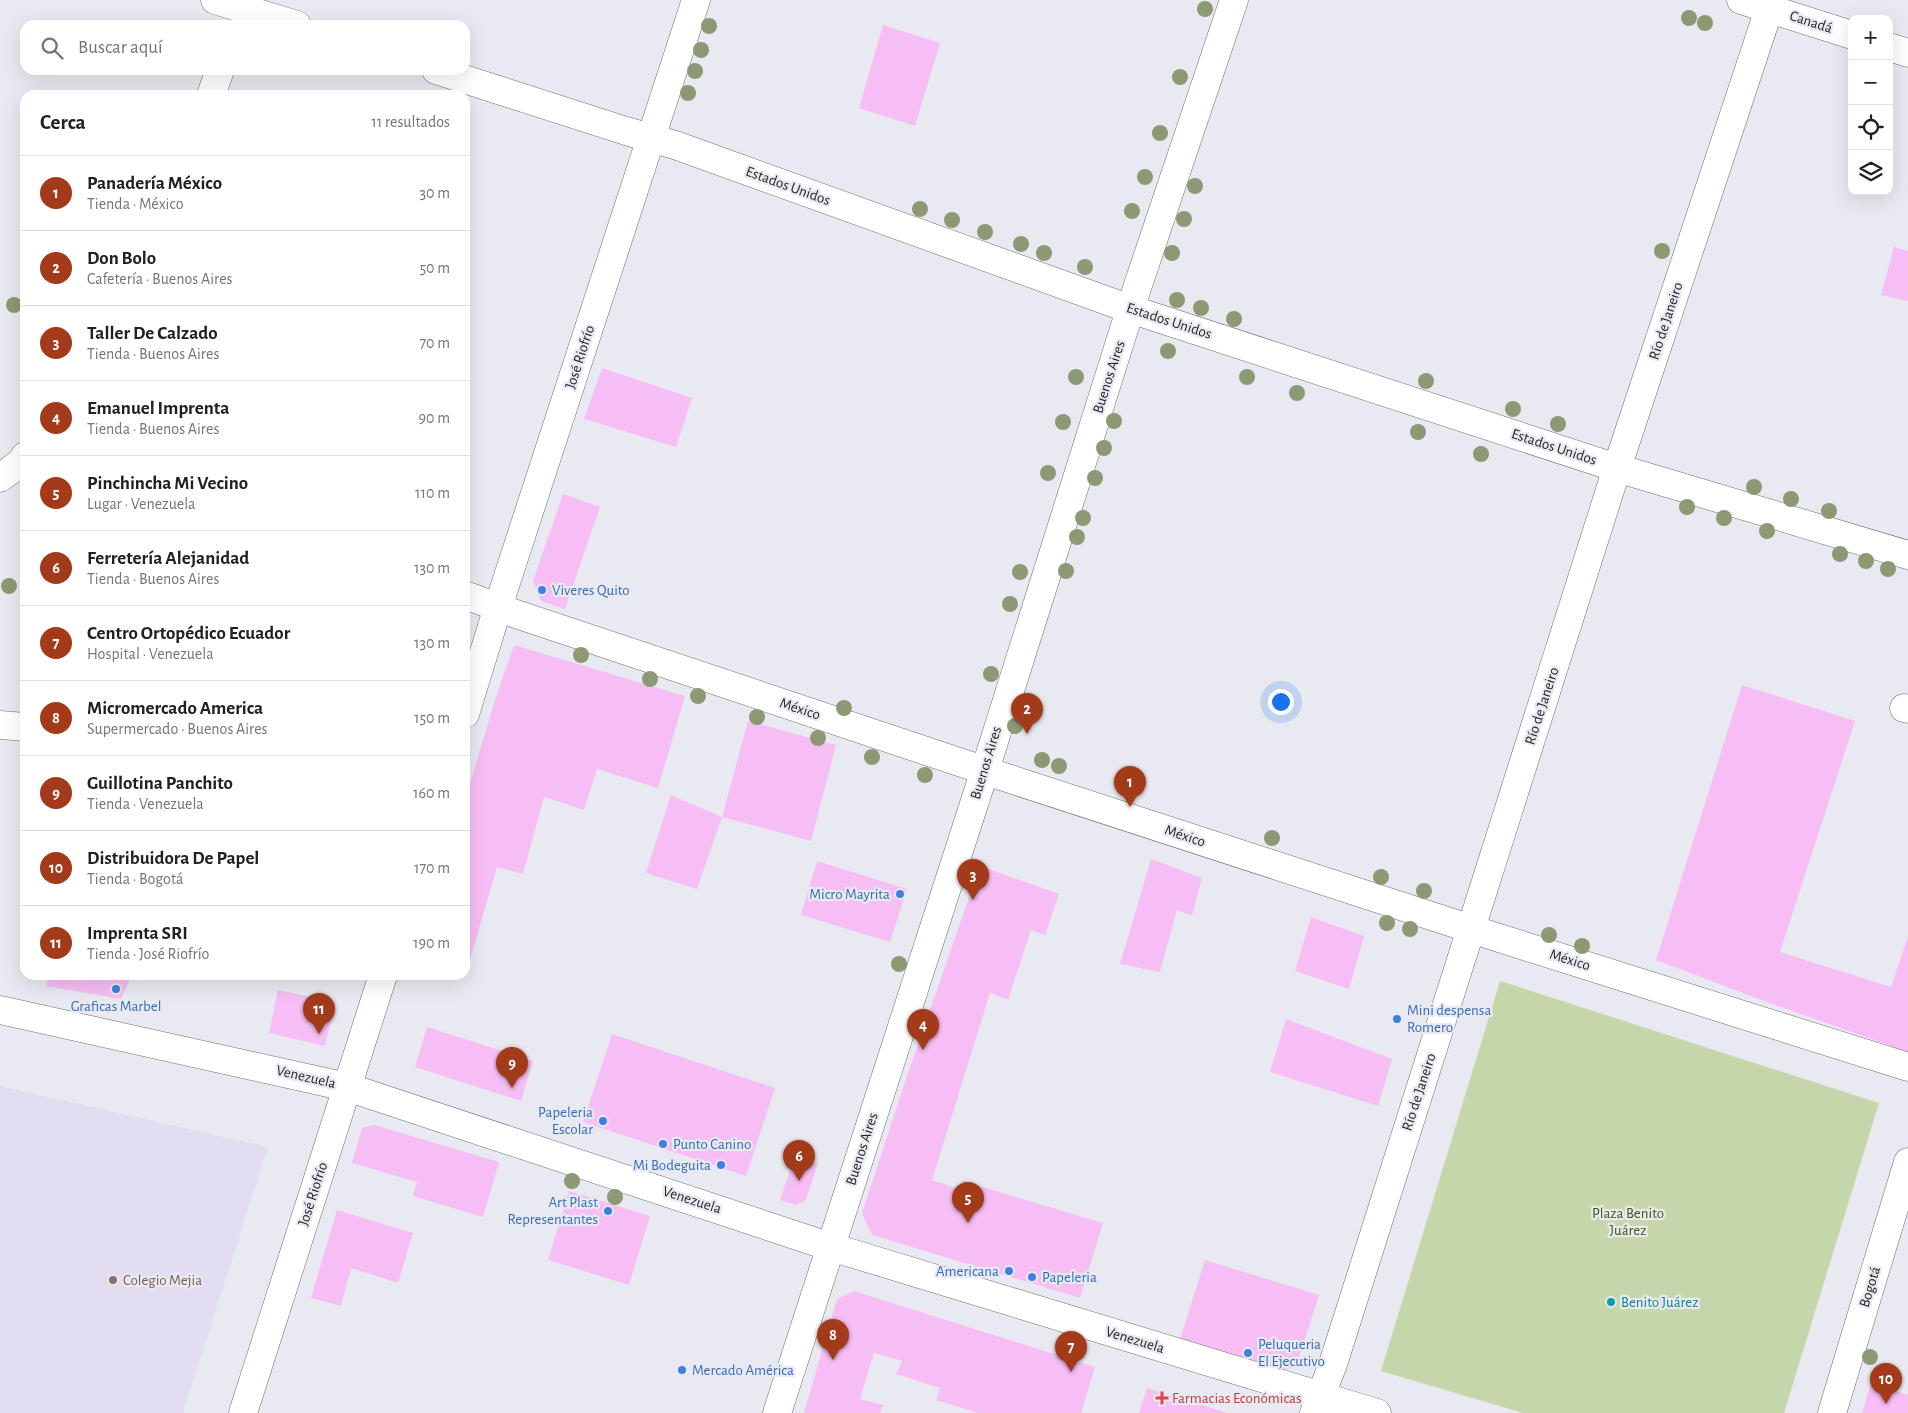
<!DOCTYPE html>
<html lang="es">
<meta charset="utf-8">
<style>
body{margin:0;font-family:"Alegreya Sans",sans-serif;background:#f2f2f2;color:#202124}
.controls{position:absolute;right:15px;top:15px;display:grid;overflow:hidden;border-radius:10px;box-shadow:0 5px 20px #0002}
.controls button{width:45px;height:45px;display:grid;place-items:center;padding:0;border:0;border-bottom:1px solid #e0e0e0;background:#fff;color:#202124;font:25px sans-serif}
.you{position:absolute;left:1280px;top:701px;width:18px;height:18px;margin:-12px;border:4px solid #fff;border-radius:50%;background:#1a73e8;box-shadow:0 0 0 8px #1a73e833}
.badge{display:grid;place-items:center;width:32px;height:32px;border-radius:50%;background:#a33b1a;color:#fff;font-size:16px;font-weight:700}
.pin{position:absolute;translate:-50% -41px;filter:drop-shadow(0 1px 2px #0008)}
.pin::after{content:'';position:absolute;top:26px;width:18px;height:15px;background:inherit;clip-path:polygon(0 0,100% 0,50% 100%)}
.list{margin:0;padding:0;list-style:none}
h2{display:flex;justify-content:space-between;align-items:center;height:65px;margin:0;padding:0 20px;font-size:21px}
h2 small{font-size:16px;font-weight:400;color:#757577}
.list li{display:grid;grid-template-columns:32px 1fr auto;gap:15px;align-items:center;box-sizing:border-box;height:75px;padding:0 20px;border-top:1px solid #e0e0e0}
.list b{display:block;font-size:19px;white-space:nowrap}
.list p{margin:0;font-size:16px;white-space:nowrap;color:#757577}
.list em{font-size:16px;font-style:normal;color:#757577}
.icon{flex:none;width:28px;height:28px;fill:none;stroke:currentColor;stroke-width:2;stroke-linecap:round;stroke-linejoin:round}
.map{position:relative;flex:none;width:1908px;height:1413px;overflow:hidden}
.search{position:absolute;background:#fff;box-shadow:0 5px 20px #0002;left:20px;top:20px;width:450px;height:55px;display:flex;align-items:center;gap:12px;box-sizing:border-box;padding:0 18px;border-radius:15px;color:#757577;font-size:19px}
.panel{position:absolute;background:#fff;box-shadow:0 5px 20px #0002;left:20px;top:90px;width:450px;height:890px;border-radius:15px}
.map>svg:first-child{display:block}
.education{fill:#e3ddf2}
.green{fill:#c5d6ab}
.building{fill:#f6bef4}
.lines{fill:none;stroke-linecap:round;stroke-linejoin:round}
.minor-casing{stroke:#6c6c72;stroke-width:29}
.minor{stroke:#fff;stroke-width:28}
.tree{fill:#8d9974}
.shop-dot{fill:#3f7fe0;stroke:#e9eaf1;stroke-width:2}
.education-dot{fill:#8d6e63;stroke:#e9eaf1;stroke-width:2}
.culture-dot{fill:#0f9aa8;stroke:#e9eaf1;stroke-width:2}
.health-dot{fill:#e0444e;stroke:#e9eaf1;stroke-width:2}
.labels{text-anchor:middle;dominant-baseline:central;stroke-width:4.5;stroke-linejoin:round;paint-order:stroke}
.street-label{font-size:15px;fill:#252628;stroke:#e9eaf1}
.shop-label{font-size:15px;fill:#366cbe;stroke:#e9eaf1;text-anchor:start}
.park-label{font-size:15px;fill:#42570d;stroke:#e9eaf1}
.education-label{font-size:15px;fill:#785e54;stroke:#e9eaf1;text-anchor:start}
.culture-label{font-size:15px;fill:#0d838f;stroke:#e9eaf1;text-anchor:start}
.health-label{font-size:15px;fill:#be3a42;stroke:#e9eaf1;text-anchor:start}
</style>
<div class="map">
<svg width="1908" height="1413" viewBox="0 0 1908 1413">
<rect width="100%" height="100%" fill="#e9eaf1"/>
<path class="education" d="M0,1086L268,1147L183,1413H0Z"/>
<path class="green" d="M1500,981L1879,1103L1784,1413H1523L1381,1371Z"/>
<path class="building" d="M883,25L940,43L915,126L859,108Z
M1894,247L1908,251V301L1881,295Z
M602,368L692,398L676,447L584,419Z
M563,494L600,507L565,609L541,601L533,581Z
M514,645L685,696L658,788L597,769L584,810L544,797L523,874L497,867L469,963L465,962V800L494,703Z
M1742,685L1855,721L1780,952L1891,987L1908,936V1052L1764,1001L1656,960Z
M748,721L836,745L811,841L722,817Z
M671,795L722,817L697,889L646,873Z
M1151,859L1202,878L1192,916L1177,910L1160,972L1120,964Z
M817,861L907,889L890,942L801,915Z
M980,866L1059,894L1045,935L1031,930L1008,1000L990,993L932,1180L961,1190L963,1181L1103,1223L1080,1298L872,1235L862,1213L907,1076Z
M1311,917L1364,936L1349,989L1295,971Z
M49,975H132L121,999L46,986Z
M278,990L335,1002L325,1046L269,1033Z
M1286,1019L1392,1059L1378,1106L1270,1072Z
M427,1027L533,1061L521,1101L415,1067Z
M612,1034L775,1088L746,1176L583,1122Z
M374,1125L499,1162L483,1217L413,1196L417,1182L352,1163L362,1128Z
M795,1155L818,1163L806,1200L796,1205L780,1200Z
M569,1191L650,1216L629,1285L548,1260Z
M337,1210L413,1233L398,1283L351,1268L341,1306L311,1298Z
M1205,1260L1319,1295L1298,1361L1292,1368L1280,1370L1180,1339Z
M854,1291L1095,1367L1081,1413H978L936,1400L940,1388L896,1374L902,1361L874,1353L860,1399L883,1405L880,1413H804L837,1299Z
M1871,1383L1908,1395V1413H1862Z
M1147,1388L1212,1408L1227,1413H1139Z"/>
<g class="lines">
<defs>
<path id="minor" d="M215,0L297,25
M1741,0L1852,35
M1889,47L1908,53
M436,70L626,131L675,145L1130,309L1617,468L1908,555
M211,95L220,70
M0,478L21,462L25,456
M465,595L516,614L1001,776L1496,937L1908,1067
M1904,708L1908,709
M465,714L498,607L696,0
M0,725L25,727
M0,1010L347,1087L831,1247L1377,1413
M243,1413L383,975
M777,1413L985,770L1137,288L1234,0
M1314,1413L1333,1364L1617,468L1772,0
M1832,1413L1908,1162"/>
</defs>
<use href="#minor" class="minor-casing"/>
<use href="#minor" class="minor"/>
</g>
<g class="tree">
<circle cx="1205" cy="9" r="8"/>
<circle cx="1689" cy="18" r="8"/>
<circle cx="1705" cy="23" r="8"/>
<circle cx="709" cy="26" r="8"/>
<circle cx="701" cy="50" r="8"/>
<circle cx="695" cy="71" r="8"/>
<circle cx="1180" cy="77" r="8"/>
<circle cx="688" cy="93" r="8"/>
<circle cx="1160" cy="133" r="8"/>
<circle cx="1145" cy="177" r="8"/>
<circle cx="1195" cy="186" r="8"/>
<circle cx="920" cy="209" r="8"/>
<circle cx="1132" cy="211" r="8"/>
<circle cx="1184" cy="219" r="8"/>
<circle cx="952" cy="220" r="8"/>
<circle cx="985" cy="232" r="8"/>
<circle cx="1021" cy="244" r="8"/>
<circle cx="1662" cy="251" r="8"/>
<circle cx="1044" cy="253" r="8"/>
<circle cx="1172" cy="253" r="8"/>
<circle cx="1085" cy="267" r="8"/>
<circle cx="1177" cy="300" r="8"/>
<circle cx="14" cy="305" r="8"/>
<circle cx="1201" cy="308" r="8"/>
<circle cx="1234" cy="319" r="8"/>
<circle cx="1168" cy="351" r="8"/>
<circle cx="1076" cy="377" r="8"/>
<circle cx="1247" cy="377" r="8"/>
<circle cx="1426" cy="381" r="8"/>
<circle cx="1297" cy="393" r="8"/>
<circle cx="1513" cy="409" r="8"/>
<circle cx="1114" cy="421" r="8"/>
<circle cx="1063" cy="422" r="8"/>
<circle cx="1558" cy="424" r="8"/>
<circle cx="1418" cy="432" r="8"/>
<circle cx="1104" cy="448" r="8"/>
<circle cx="1481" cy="454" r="8"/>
<circle cx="1048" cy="473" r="8"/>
<circle cx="1095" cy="478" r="8"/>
<circle cx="1754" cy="487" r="8"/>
<circle cx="1791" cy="499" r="8"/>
<circle cx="1687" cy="507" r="8"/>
<circle cx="1829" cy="511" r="8"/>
<circle cx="1083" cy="518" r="8"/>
<circle cx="1724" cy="518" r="8"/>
<circle cx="1767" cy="531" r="8"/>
<circle cx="1077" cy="537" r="8"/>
<circle cx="1840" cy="554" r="8"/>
<circle cx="1866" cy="561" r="8"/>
<circle cx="1888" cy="569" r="8"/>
<circle cx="1066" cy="571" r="8"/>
<circle cx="1020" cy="572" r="8"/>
<circle cx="9" cy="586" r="8"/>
<circle cx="1010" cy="604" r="8"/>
<circle cx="581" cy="655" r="8"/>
<circle cx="991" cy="674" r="8"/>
<circle cx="650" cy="679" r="8"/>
<circle cx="698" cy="696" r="8"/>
<circle cx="844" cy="708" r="8"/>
<circle cx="1021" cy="708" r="8"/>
<circle cx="757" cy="717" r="8"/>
<circle cx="1015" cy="726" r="8"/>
<circle cx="818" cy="738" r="8"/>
<circle cx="872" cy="757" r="8"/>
<circle cx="1042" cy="760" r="8"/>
<circle cx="1059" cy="766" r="8"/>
<circle cx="925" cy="775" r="8"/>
<circle cx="1272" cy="838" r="8"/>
<circle cx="1381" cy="877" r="8"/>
<circle cx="1424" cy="891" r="8"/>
<circle cx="1387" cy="923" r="8"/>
<circle cx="1410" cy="929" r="8"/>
<circle cx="1549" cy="935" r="8"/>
<circle cx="1582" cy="946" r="8"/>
<circle cx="899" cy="964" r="8"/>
<circle cx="572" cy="1181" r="8"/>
<circle cx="615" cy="1197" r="8"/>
<circle cx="1870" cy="1357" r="8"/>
</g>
<g class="shop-dot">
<circle cx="542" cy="590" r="5"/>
<circle cx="900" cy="894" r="5"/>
<circle cx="116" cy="989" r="5"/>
<circle cx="1397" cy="1019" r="5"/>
<circle cx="603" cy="1121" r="5"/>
<circle cx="663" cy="1144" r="5"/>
<circle cx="721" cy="1165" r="5"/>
<circle cx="608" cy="1211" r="5"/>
<circle cx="1009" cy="1271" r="5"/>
<circle cx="1032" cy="1277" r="5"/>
<circle cx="1248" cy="1353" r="5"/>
<circle cx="682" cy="1370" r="5"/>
</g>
<circle class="education-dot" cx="113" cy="1280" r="5"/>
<circle class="culture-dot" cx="1611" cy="1302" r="5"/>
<path class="health-dot" d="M1159.5 1390.5h5v5h5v5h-5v5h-5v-5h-5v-5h5z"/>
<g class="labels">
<g class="street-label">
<text transform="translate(1811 22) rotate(18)">Canadá</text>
<text transform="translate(788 186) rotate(20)">Estados Unidos</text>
<text transform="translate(1169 321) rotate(18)">Estados Unidos</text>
<text transform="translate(1666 321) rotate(-72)">Río de Janeiro</text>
<text transform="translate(580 357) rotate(-72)">José Riofrío</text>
<text transform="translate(1109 377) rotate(-72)">Buenos Aires</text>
<text transform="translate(1554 447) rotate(18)">Estados Unidos</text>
<text transform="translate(1542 706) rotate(-72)">Río de Janeiro</text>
<text transform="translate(800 709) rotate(18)">México</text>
<text transform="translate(986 763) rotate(-73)">Buenos Aires</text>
<text transform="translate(1185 836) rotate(18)">México</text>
<text transform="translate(1570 960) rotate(17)">México</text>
<text transform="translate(306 1077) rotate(13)">Venezuela</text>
<text transform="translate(1419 1092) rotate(-72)">Río de Janeiro</text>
<text transform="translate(862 1149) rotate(-72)">Buenos Aires</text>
<text transform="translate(313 1194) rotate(-72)">José Riofrío</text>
<text transform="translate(692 1200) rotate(18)">Venezuela</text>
<text transform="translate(1870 1287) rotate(-73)">Bogotá</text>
<text transform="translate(1135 1340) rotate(17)">Venezuela</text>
</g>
<g class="shop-label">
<text x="552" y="590">Viveres Quito</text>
<text x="890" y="894" text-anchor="end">Micro Mayrita</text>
<text x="116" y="1006" text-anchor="middle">Graficas Marbel</text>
<text x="1407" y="1010">Mini despensa<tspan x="1407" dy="17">Romero</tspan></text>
<text x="593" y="1112" text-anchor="end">Papeleria<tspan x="593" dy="17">Escolar</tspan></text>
<text x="673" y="1144">Punto Canino</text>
<text x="711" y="1165" text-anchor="end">Mi Bodeguita</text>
<text x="598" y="1202" text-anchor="end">Art Plast<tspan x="598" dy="17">Representantes</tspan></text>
<text x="999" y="1271" text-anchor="end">Americana</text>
<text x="1042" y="1277">Papeleria</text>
<text x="1258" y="1344">Peluqueria<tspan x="1258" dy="17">El Ejecutivo</tspan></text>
<text x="692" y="1370">Mercado América</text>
</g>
<g class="park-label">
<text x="1628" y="1213">Plaza Benito<tspan x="1628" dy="17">Juárez</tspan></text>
</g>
<g class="education-label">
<text x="123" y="1280">Colegio Mejia</text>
</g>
<g class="culture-label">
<text x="1621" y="1302">Benito Juárez</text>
</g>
<g class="health-label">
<text x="1172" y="1398">Farmacias Económicas</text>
</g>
</g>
</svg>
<div class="controls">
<button>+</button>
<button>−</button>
<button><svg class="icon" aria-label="locate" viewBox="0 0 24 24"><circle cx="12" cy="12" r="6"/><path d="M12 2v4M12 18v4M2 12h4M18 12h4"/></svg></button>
<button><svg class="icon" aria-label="layers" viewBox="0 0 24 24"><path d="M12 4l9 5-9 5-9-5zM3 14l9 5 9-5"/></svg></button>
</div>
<div class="you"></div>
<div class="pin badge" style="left:1130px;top:807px">1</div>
<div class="pin badge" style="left:1027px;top:734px">2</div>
<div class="pin badge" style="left:973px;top:900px">3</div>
<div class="pin badge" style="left:923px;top:1050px">4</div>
<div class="pin badge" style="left:968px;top:1223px">5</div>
<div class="pin badge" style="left:799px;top:1181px">6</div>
<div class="pin badge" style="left:1071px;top:1372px">7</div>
<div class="pin badge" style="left:833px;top:1360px">8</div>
<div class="pin badge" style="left:512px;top:1088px">9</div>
<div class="pin badge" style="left:1886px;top:1404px">10</div>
<div class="pin badge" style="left:319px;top:1034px">11</div>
<div class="search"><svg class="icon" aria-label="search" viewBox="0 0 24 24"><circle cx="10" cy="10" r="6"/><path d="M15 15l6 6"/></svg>Buscar aquí</div>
<section class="panel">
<h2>Cerca<small>11 resultados</small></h2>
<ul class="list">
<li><span class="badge">1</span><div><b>Panadería México</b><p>Tienda · México</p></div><em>30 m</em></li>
<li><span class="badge">2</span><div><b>Don Bolo</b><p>Cafetería · Buenos Aires</p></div><em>50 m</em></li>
<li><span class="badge">3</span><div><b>Taller De Calzado</b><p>Tienda · Buenos Aires</p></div><em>70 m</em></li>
<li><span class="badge">4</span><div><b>Emanuel Imprenta</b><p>Tienda · Buenos Aires</p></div><em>90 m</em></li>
<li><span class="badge">5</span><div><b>Pinchincha Mi Vecino</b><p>Lugar · Venezuela</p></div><em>110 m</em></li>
<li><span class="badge">6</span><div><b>Ferretería Alejanidad</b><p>Tienda · Buenos Aires</p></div><em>130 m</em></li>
<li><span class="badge">7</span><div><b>Centro Ortopédico Ecuador</b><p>Hospital · Venezuela</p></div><em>130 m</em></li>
<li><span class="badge">8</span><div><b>Micromercado America</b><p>Supermercado · Buenos Aires</p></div><em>150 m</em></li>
<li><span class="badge">9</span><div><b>Guillotina Panchito</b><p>Tienda · Venezuela</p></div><em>160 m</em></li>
<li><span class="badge">10</span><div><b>Distribuidora De Papel</b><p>Tienda · Bogotá</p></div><em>170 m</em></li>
<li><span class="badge">11</span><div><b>Imprenta SRI</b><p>Tienda · José Riofrío</p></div><em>190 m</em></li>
</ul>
</section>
</div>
